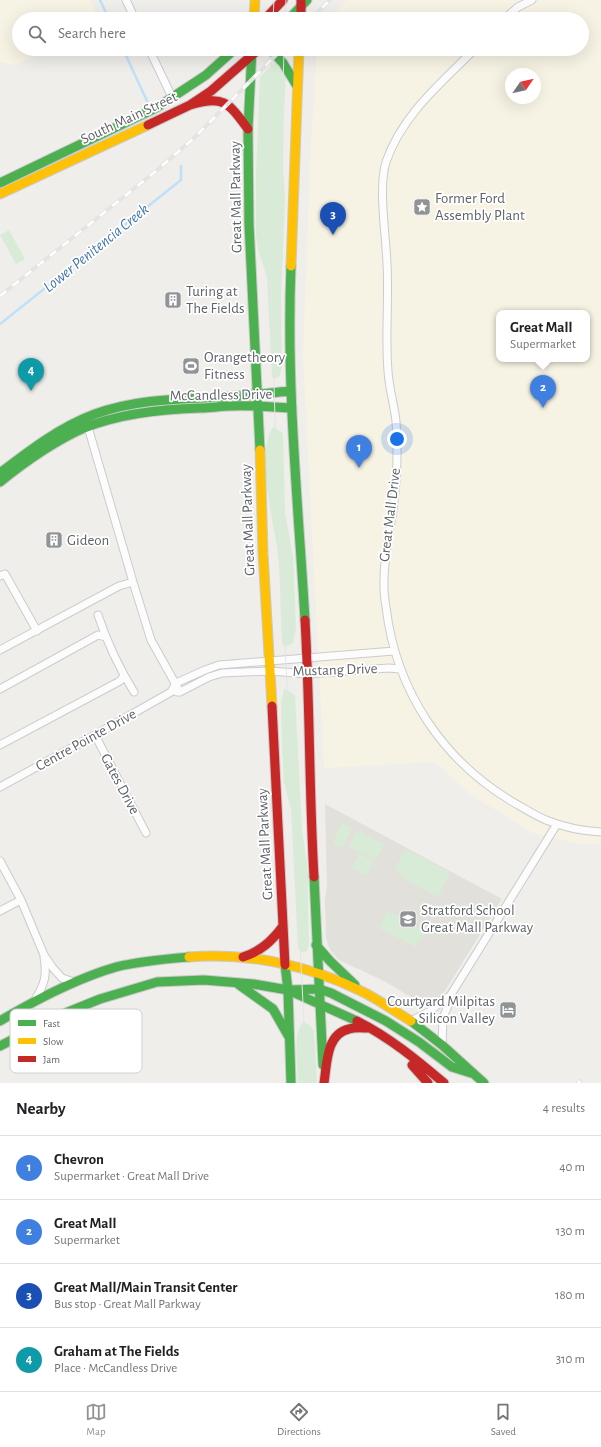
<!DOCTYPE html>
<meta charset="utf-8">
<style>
body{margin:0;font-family:"Alegreya Sans",sans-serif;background:#f6f6f6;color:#202124}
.compass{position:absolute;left:505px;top:68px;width:36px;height:36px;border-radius:50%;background:#fff;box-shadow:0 4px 16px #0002;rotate:56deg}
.you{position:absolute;left:397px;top:439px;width:14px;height:14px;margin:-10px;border:3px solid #fff;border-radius:50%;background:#1a73e8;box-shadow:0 0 0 6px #1a73e833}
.badge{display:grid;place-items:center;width:26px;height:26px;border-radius:50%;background:#919496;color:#fff;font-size:13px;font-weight:700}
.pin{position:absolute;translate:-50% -33px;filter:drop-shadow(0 1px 2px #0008)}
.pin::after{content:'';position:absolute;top:21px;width:14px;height:12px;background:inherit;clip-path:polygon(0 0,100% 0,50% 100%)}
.popup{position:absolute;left:496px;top:310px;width:94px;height:52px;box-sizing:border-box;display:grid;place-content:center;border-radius:8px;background:#fff;filter:drop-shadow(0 1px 3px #0005);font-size:13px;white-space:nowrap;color:#757577}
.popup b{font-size:15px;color:#202124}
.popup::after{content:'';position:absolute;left:50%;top:100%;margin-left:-8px;border:8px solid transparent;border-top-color:#fff}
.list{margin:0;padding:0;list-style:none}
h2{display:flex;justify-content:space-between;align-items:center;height:52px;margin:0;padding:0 16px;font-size:17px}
h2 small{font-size:13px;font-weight:400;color:#757577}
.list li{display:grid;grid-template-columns:26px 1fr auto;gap:12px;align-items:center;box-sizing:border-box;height:64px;padding:0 16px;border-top:1px solid #e0e0e0}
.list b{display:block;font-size:15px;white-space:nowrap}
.list p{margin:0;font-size:13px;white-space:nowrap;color:#757577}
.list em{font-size:13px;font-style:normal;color:#757577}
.icon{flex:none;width:22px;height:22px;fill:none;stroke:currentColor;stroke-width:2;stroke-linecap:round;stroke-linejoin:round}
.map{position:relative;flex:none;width:601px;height:1083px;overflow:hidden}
.search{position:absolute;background:#fff;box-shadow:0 4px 16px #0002;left:12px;right:12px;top:12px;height:44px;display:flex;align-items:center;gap:10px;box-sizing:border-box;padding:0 14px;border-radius:22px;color:#757577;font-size:15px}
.sheet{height:308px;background:#fff}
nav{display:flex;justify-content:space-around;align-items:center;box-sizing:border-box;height:56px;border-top:1px solid #e0e0e0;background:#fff;font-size:11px;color:#757577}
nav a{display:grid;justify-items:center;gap:2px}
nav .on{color:#919496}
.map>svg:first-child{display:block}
.commercial{fill:#f7f3e4;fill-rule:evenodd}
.education{fill:#e2e0da}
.green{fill:#d8ebd6}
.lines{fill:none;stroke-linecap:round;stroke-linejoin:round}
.stream{stroke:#bfe0f9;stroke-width:2.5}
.street-casing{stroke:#cbcccc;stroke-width:9}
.fast-casing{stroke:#cacacb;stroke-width:11}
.slow-casing{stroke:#cacacb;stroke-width:11}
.jam-casing{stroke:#cacacb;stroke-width:11}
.street{stroke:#fdfcfc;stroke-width:7}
.fast{stroke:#4caf50;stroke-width:9}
.slow{stroke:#ffc107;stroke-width:9}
.jam{stroke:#c62828;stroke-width:9}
.tram{stroke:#e4e4e4;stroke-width:1}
.rail-casing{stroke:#e4e4e4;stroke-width:4}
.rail{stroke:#fff;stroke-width:2.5;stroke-dasharray:8;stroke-linecap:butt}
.labels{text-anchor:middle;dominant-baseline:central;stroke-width:3.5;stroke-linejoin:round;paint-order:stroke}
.street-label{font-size:15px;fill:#5f6368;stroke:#fff}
.poi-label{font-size:15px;fill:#5f6368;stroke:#fff;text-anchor:start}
.water-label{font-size:16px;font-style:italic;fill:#4174aa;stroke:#fff}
.key{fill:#fff;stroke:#cfd0d2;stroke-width:1}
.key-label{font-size:11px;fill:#5f6368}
</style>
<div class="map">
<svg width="601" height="1083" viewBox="0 0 601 1083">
<rect width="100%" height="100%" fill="#efeeea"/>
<path class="commercial" d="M0,0H90L99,19H19V49H49L15,65L0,62Z
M347,0H601V844H580L533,833L470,794L435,762L324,768L303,355L311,143L317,49H582V19H328ZM511,74H535V98H511ZM499,313H587V359H499Z"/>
<path class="education" d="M325,804L502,899L446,989L440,998L433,1004L431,1001L421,1003L384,981L339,960L330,950L326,938L325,898L327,886Z"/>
<path class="green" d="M276,61L286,74L284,109L283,169L285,199L281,301L282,363L280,375L275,379L272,377L267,278L263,264L259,254L256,236V176L260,77Z
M9,230L25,259L16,264L0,235Z
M273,427L283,433L285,513L293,556L296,628L293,643L287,646H284L282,641C280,610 281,578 277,547C272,514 256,457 273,427Z
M284,689L292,693L295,696L302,830L308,870V911L309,943L307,951L302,952L299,950L298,947L291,809L284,783L282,747L281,703Z
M342,823L352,828L342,848L333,843Z
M357,831L384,844L376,860L349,847Z
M405,849L450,872L438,897L411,883L395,870Z
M359,854L374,861L367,875L352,868Z
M387,911L427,931L424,937L422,936L416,947L379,928Z
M303,1022L310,1025L314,1031L317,1083H298C298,1068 292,1034 303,1022Z"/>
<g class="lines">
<path class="stream" d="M100,0L109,19
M123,49L147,101
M0,324L181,180V166"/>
<defs>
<path id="street" d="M126,0L135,19
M504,19L518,7L532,0
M149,49L172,97
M475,49C441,83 402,115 386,162C378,188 386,235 387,264C389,299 385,335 388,371C389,388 394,404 396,421C398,450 397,481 393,510C389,536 383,562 384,588C384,595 385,601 386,607C396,692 444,763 518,805C527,810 536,816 546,820C563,827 583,831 601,832
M88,427L133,582
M0,576L5,574L37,631
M98,615C107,642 119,668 134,692
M0,650L119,586L133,582L151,640L180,692
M0,689L98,635L106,637
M177,692H180L209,677L222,673L270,671L308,674L389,668L400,669
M95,735L146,833
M0,745L120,681L124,676
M0,787L95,735L171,692L176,683L205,670L219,665L394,651
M0,861L21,900L44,955L53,968L62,978L74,982
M0,911L21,900
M36,998C45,983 47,975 44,957
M411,1021L429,1012L443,1000L450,996
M442,1045L443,1018L449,1003L450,996L557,824"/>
<path id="fast" d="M289,19L307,0
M252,49L248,129L249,224L260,450
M270,49L283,63L297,86
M0,183L156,108L206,75L235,49
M291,266C286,384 298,502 305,620
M0,473C30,450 60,427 95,414C136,399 179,399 221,397C245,396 268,393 291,391
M0,482C26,461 53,442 84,428C121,413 162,409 201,408C211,408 221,406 231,406C251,405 272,407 292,408
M314,877L323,1065
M316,945L330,961L355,985
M285,965L288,990L291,1083
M238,984L273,1009L289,1037
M291,990L319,989L331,993L386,1021L419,1042L452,1067L471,1073
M0,1021C37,999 75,979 116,967C140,961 165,959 189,957
M411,1021L442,1045L484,1083
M0,1046L58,1016L100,999L157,982L204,980L253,984L288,990L357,1021"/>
<path id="slow" d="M254,19L255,0
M0,194L148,125
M291,266L299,49
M260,450L263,553L272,706
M189,957C247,952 308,965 361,991C378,999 394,1011 411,1021"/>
<path id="jam" d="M301,0V19
M265,19L283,0
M190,105C224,95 228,102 248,129
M148,125L190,105L211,91L259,49
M305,620C310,705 309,791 314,877
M272,706L285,965
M243,957C261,951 272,941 283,926
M357,1021C389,1037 417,1060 444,1083
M412,1065L428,1083
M324,1083C327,1064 326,1034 349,1029C355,1027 362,1028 368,1028"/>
</defs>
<use href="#street" class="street-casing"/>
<use href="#fast" class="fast-casing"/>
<use href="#slow" class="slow-casing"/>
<use href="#jam" class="jam-casing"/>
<use href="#street" class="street"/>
<use href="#fast" class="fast"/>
<use href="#slow" class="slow"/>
<use href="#jam" class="jam"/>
<path class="tram" d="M273,19L274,0
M285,19L286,0
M272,49L268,166L269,217L277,486L307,1083
M279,356L278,275L284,49
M284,518L290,638
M311,1035L314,1083"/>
<defs>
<path id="rail" d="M311,19L330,0
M0,296L156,171L193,139L282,49
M578,1083L580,1081"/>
</defs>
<use href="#rail" class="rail-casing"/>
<use href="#rail" class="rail"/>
</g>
<defs>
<symbol id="sight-square" viewBox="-11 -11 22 22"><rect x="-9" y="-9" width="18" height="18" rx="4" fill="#919496" stroke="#fff"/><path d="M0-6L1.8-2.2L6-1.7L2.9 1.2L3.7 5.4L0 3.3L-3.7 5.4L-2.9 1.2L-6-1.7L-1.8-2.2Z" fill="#fff"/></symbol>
<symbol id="building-square" viewBox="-11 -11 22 22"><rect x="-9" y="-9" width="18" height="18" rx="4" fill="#919496" stroke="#fff"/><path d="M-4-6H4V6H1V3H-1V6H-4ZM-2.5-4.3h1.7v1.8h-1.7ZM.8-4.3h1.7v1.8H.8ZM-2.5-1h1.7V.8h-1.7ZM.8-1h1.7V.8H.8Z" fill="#fff"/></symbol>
<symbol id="stadium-square" viewBox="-11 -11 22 22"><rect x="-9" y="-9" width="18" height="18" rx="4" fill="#919496" stroke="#fff"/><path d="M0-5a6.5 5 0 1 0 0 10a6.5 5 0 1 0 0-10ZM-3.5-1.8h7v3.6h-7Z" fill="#fff"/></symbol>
<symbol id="school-square" viewBox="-11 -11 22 22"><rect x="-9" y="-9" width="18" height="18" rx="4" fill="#919496" stroke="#fff"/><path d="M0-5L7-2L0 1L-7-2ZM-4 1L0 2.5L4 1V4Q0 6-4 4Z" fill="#fff"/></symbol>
<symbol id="hotel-square" viewBox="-11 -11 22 22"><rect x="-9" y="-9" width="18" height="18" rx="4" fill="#919496" stroke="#fff"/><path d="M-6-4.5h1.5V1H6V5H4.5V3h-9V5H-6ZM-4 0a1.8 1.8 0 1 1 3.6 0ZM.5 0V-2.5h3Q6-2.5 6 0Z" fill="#fff"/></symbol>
</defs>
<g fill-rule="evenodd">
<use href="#sight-square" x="412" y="197" width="20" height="20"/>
<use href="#building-square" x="163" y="290" width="20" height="20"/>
<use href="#stadium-square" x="181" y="356" width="20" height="20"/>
<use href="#building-square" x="44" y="530" width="20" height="20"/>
<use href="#school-square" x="398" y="909" width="20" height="20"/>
<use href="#hotel-square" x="498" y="1000" width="20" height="20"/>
</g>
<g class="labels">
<g class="street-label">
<text transform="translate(129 118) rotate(-25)">South Main Street</text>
<text transform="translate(236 197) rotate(-91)">Great Mall Parkway</text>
<text transform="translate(221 395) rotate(-1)">McCandless Drive</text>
<text transform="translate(390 515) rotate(-83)">Great Mall Drive</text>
<text transform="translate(248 520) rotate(-92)">Great Mall Parkway</text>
<text transform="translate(335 670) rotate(-2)">Mustang Drive</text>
<text transform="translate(86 740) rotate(-29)">Centre Pointe Drive</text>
<text transform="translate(120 784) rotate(62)">Gates Drive</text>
<text transform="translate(265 844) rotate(-93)">Great Mall Parkway</text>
</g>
<g class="poi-label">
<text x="435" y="198">Former Ford<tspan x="435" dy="17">Assembly Plant</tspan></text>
<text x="186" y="291">Turing at<tspan x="186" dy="17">The Fields</tspan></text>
<text x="204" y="357">Orangetheory<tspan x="204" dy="17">Fitness</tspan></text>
<text x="67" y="540">Gideon</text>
<text x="421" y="910">Stratford School<tspan x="421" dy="17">Great Mall Parkway</tspan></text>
<text x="495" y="1001" text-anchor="end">Courtyard Milpitas<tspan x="495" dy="17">Silicon Valley</tspan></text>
</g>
<g class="water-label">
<text transform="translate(96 248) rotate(-39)">Lower Penitencia Creek</text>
</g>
</g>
<rect x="10" y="1009" width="132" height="64" rx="6" class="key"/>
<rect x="18" y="1020" width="18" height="6" fill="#4caf50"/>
<rect x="18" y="1038" width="18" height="6" fill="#ffc107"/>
<rect x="18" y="1056" width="18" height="6" fill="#c62828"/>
<g class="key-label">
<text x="43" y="1027">Fast</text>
<text x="43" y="1045">Slow</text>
<text x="43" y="1063">Jam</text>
</g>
</svg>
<svg class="compass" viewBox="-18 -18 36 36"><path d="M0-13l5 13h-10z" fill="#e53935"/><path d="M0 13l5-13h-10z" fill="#757577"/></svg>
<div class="you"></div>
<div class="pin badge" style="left:359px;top:468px;background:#3f7fe0">1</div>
<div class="pin badge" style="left:543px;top:408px;background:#3f7fe0">2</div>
<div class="popup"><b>Great Mall</b>Supermarket</div>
<div class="pin badge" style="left:333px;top:235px;background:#1a4fb4">3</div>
<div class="pin badge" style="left:31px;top:391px;background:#0f9aa8">4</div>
<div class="search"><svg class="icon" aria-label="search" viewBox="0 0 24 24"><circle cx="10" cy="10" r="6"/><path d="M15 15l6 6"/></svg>Search here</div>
</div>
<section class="sheet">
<h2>Nearby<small>4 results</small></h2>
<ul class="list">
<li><span class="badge" style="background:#3f7fe0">1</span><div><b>Chevron</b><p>Supermarket · Great Mall Drive</p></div><em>40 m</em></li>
<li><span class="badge" style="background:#3f7fe0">2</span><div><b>Great Mall</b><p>Supermarket</p></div><em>130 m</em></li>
<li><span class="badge" style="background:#1a4fb4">3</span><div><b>Great Mall/Main Transit Center</b><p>Bus stop · Great Mall Parkway</p></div><em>180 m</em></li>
<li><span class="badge" style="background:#0f9aa8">4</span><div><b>Graham at The Fields</b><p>Place · McCandless Drive</p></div><em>310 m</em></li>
</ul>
</section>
<nav>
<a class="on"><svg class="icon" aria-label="map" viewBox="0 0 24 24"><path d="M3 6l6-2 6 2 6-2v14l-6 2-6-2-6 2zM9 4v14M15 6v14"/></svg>Map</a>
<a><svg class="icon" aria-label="directions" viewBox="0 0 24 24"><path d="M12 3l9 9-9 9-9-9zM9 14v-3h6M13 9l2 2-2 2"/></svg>Directions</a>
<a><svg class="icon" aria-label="saved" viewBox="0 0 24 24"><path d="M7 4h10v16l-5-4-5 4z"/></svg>Saved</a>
</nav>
